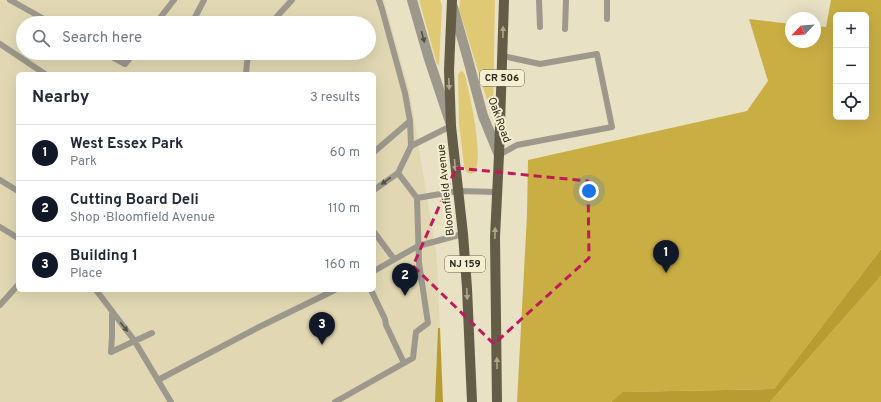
<!DOCTYPE html>
<meta charset="utf-8">
<style>
body{margin:0;font-family:Overpass,sans-serif;background:#f6f6f7;color:#1f2937}
.controls{position:absolute;right:12px;top:12px;display:grid;overflow:hidden;border-radius:6px;box-shadow:0 4px 16px #0002}
.controls button{width:36px;height:36px;display:grid;place-items:center;padding:0;border:0;border-bottom:1px solid #e0e1e3;background:#fff;color:#1f2937;font:20px sans-serif}
.compass{position:absolute;left:785px;top:12px;width:36px;height:36px;border-radius:50%;background:#fff;box-shadow:0 4px 16px #0002;rotate:245deg}
.you{position:absolute;left:589px;top:191px;width:14px;height:14px;margin:-10px;border:3px solid #fff;border-radius:50%;background:#1a73e8;box-shadow:0 0 0 6px #1a73e833}
.badge{display:grid;place-items:center;width:26px;height:26px;border-radius:50%;background:#111827;color:#fff;font-size:13px;font-weight:700}
.pin{position:absolute;translate:-50% -33px;filter:drop-shadow(0 1px 2px #0008)}
.pin::after{content:'';position:absolute;top:21px;width:14px;height:12px;background:inherit;clip-path:polygon(0 0,100% 0,50% 100%)}
.list{margin:0;padding:0;list-style:none}
h2{display:flex;justify-content:space-between;align-items:center;height:52px;margin:0;padding:0 16px;font-size:17px}
h2 small{font-size:13px;font-weight:400;color:#747a83}
.list li{display:grid;grid-template-columns:26px 1fr auto;gap:12px;align-items:center;box-sizing:border-box;height:56px;padding:0 16px;border-top:1px solid #e0e1e3}
.list b{display:block;font-size:15px;white-space:nowrap}
.list p{margin:0;font-size:13px;white-space:nowrap;color:#747a83}
.list em{font-size:13px;font-style:normal;color:#747a83}
.icon{flex:none;width:22px;height:22px;fill:none;stroke:currentColor;stroke-width:2;stroke-linecap:round;stroke-linejoin:round}
.map{position:relative;flex:none;width:881px;height:402px;overflow:hidden}
.search{position:absolute;background:#fff;box-shadow:0 4px 16px #0002;left:16px;top:16px;width:360px;height:44px;display:flex;align-items:center;gap:10px;box-sizing:border-box;padding:0 14px;border-radius:22px;color:#747a83;font-size:15px}
.panel{position:absolute;background:#fff;box-shadow:0 4px 16px #0002;left:16px;top:72px;width:360px;height:220px;border-radius:6px}
.map>svg:first-child{display:block}
.built{fill:#e1d8b3;fill-rule:evenodd}
.green{fill:#e0c974}
.forest{fill:#c9ae44;fill-rule:evenodd}
.water{fill:#b79c30}
.lines{fill:none;stroke-linecap:round;stroke-linejoin:round}
.service{stroke:#9c988c;stroke-width:6}
.tertiary{stroke:#9c988c;stroke-width:10}
.primary{stroke:#635d48;stroke-width:10}
.oneway{fill:#aca68c}
.oneway2{fill:#545045}
.marked{fill:none;stroke:#c2185b;stroke-width:3;stroke-dasharray:8 5;stroke-linejoin:round}
.labels{text-anchor:middle;dominant-baseline:central;stroke-width:4;stroke-linejoin:round;paint-order:stroke}
.shield{fill:#f6eed1;stroke:#696554;stroke-width:1}
.shield-label{font-size:10px;font-weight:bold;fill:#2d2a1f}
.street-label{font-size:11px;fill:#2d2a1f;stroke:#f6eed1}
</style>
<div class="map">
<svg width="881" height="402" viewBox="0 0 881 402">
<rect width="100%" height="100%" fill="#e8e1c4"/>
<path class="built" d="M0,0H384L409,89L437,257L440,328H438L435,402H0ZM23,23H369V53H23ZM18,74H374V290H18Z"/>
<path class="green" d="M419,0H440L442,6L439,65L437,64Z
M460,0H495L493,113H491L463,22L459,10Z
M461,71L463,72L465,75C470,97 475,118 477,141C478,152 479,162 475,172L471,174L466,172L464,166L459,123L458,75Z"/>
<path class="forest" d="M831,0H881V249L774,389L624,392L611,402H517L527,215L528,160L747,111L768,81L749,19L791,24V42H815V26L826,27ZM836,15H866V117H836Z
M881,276V402H770Z"/>
<path class="water" d="M881,249V276L770,402H611L623,392L774,389Z
M438,328H440L443,402H435Z"/>
<g class="lines">
<path class="service" d="M10,0L51,23
M539,0L540,27
M607,19V0
M156,23L174,0
M192,23L204,0
M271,23L292,0
M565,29L566,0
M0,44L45,74
M105,53L125,64L134,53
M246,74L248,53
M411,146L451,126
M374,152L410,121
M499,155L517,145L612,127L597,54L540,64L503,56
M0,180L18,191
M374,190L398,173
M417,198L458,191L497,192
M0,227L18,238
M374,232L394,259
M374,271L418,246L463,234
M96,290L134,340L171,402
M371,290L385,319L386,325L404,363
M0,305L18,285
M111,352L152,333
M111,352L112,337V311
M158,380L259,327L335,290
M335,402L413,358L416,332L428,323L419,263L417,198L398,173L411,146L410,121L405,93L382,9L379,0"/>
<path class="tertiary" d="M412,0L429,59L450,122
M453,7L467,56L483,116L499,155"/>
<path class="primary" d="M452,0L449,70L451,126L463,234L467,288L472,402
M497,402L495,237L499,155L504,0"/>
</g>
<defs><path id="oneway-solid" d="M-6-.8H1V-3.2L6.5 0L1 3.2V.8H-6Z"/></defs>
<g class="oneway">
<use href="#oneway-solid" transform="translate(503 32) rotate(-89)"/>
<use href="#oneway-solid" transform="translate(449 84) rotate(88)"/>
<use href="#oneway-solid" transform="translate(455 165) rotate(84)"/>
<use href="#oneway-solid" transform="translate(495 233) rotate(-88)"/>
<use href="#oneway-solid" transform="translate(467 294) rotate(87)"/>
<use href="#oneway-solid" transform="translate(497 363) rotate(-91)"/>
</g>
<g class="oneway2">
<use href="#oneway-solid" transform="translate(423 37) rotate(75)"/>
<use href="#oneway-solid" transform="translate(386 181) rotate(144)"/>
<use href="#oneway-solid" transform="translate(124 327) rotate(52)"/>
</g>
<path class="marked" d="M456,168L588,181L589,258L494,344L413,266Z"/>
<g class="labels">
<g class="shield">
<rect x="480" y="70" width="44" height="16" rx="3"/>
<rect x="445" y="256" width="40" height="16" rx="3"/>
</g>
<g class="shield-label">
<text x="502" y="78">CR 506</text>
<text x="465" y="264">NJ 159</text>
</g>
<g class="street-label">
<text transform="translate(499 120) rotate(70)">Oak Road</text>
<text transform="translate(446 190) rotate(-96)">Bloomfield Avenue</text>
</g>
</g>
</svg>
<div class="controls">
<button>+</button>
<button>−</button>
<button><svg class="icon" aria-label="locate" viewBox="0 0 24 24"><circle cx="12" cy="12" r="6"/><path d="M12 2v4M12 18v4M2 12h4M18 12h4"/></svg></button>
</div>
<svg class="compass" viewBox="-18 -18 36 36"><path d="M0-13l5 13h-10z" fill="#e53935"/><path d="M0 13l5-13h-10z" fill="#747a83"/></svg>
<div class="you"></div>
<div class="pin badge" style="left:666px;top:273px">1</div>
<div class="pin badge" style="left:405px;top:296px">2</div>
<div class="pin badge" style="left:322px;top:345px">3</div>
<div class="search"><svg class="icon" aria-label="search" viewBox="0 0 24 24"><circle cx="10" cy="10" r="6"/><path d="M15 15l6 6"/></svg>Search here</div>
<section class="panel">
<h2>Nearby<small>3 results</small></h2>
<ul class="list">
<li><span class="badge">1</span><div><b>West Essex Park</b><p>Park</p></div><em>60 m</em></li>
<li><span class="badge">2</span><div><b>Cutting Board Deli</b><p>Shop · Bloomfield Avenue</p></div><em>110 m</em></li>
<li><span class="badge">3</span><div><b>Building 1</b><p>Place</p></div><em>160 m</em></li>
</ul>
</section>
</div>
